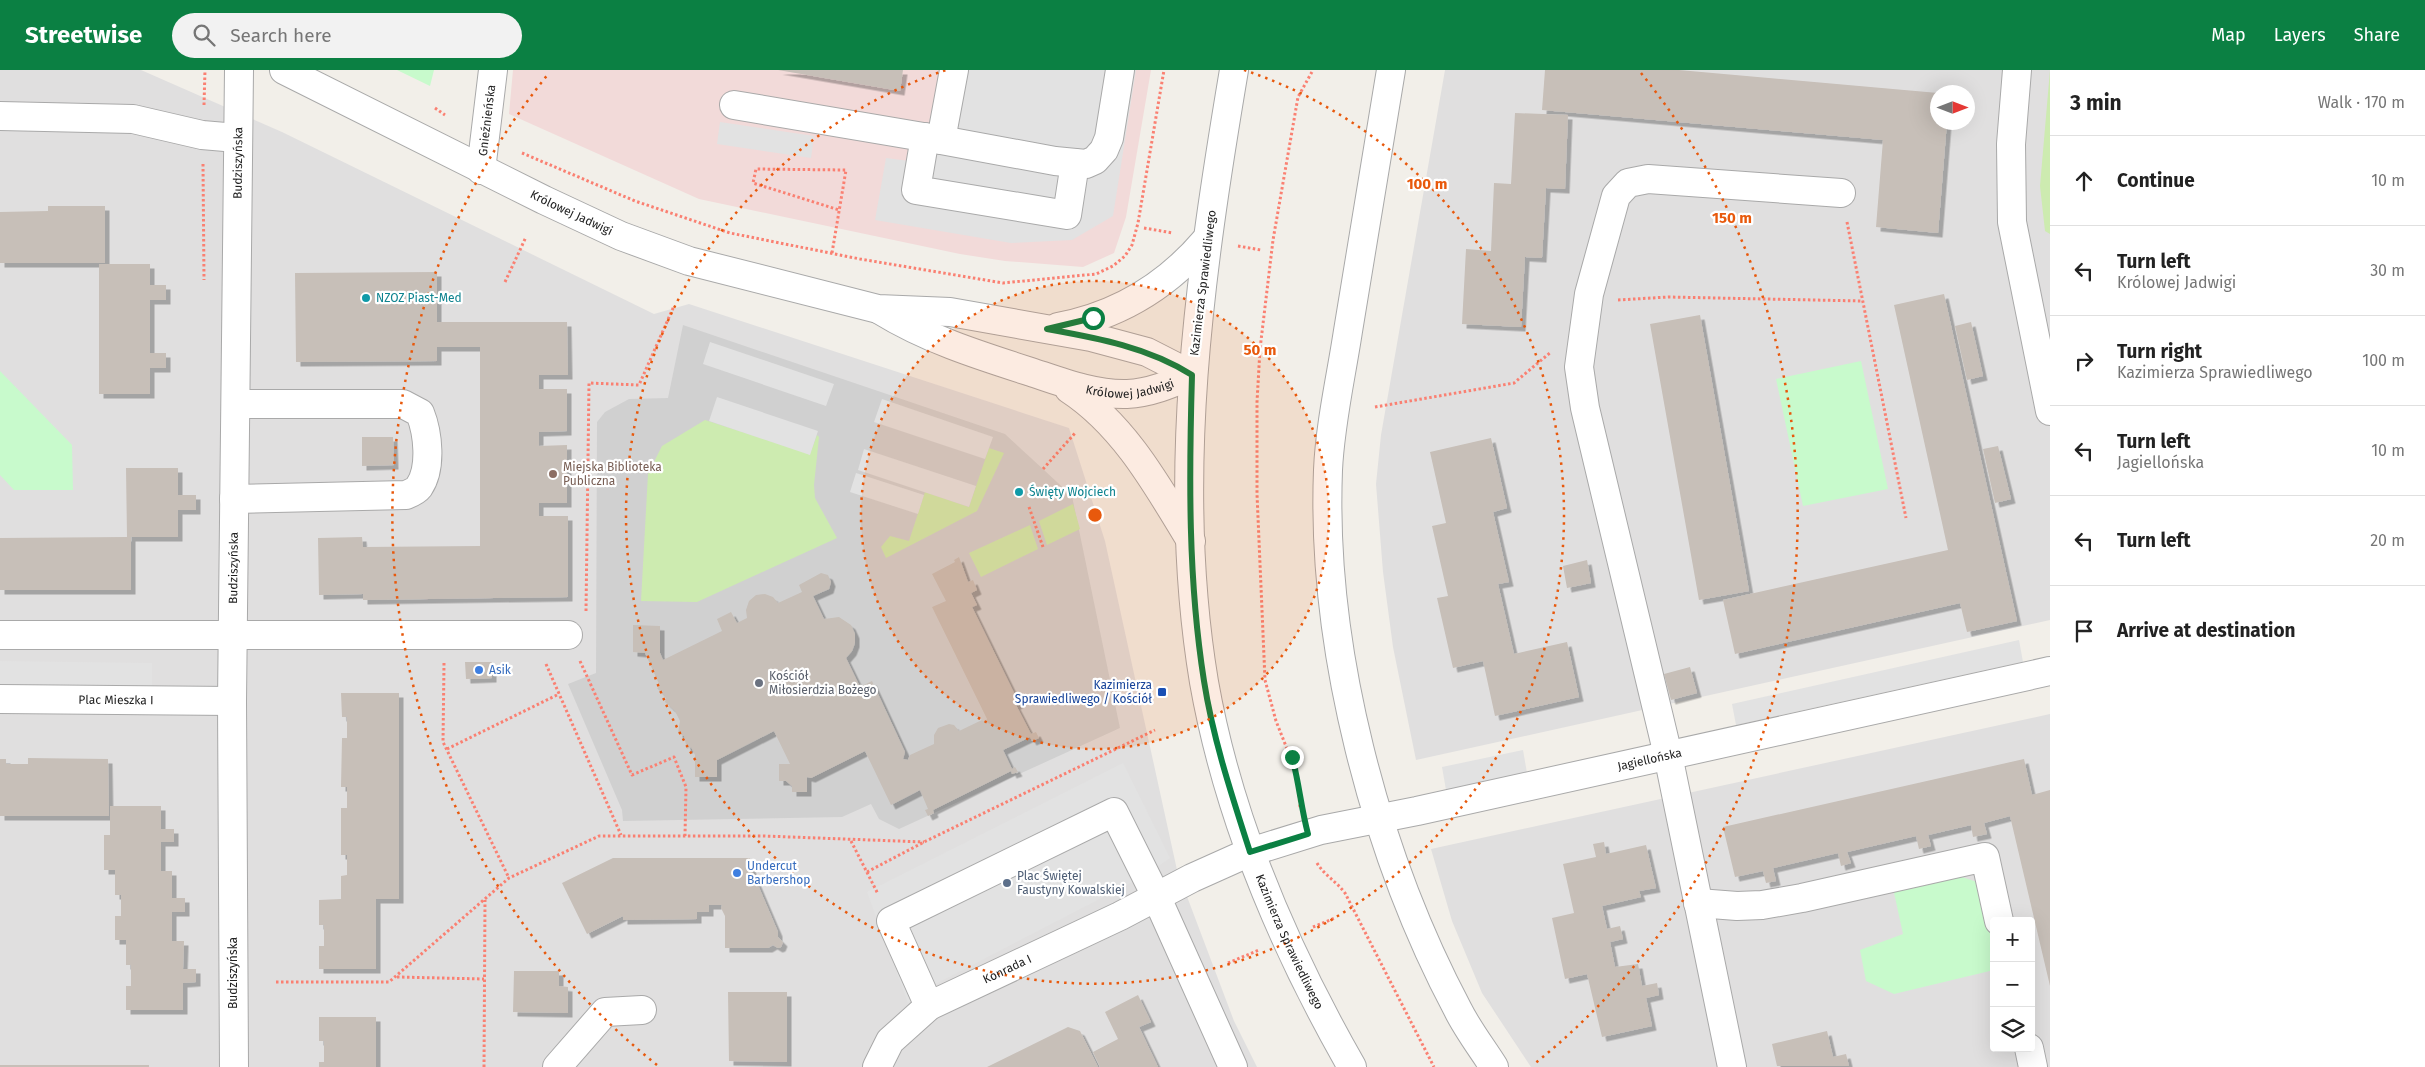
<!DOCTYPE html>
<meta charset="utf-8">
<style>
body{margin:0;font-family:"Fira Sans",sans-serif;background:#f2f2f2;color:#222}
.controls{position:absolute;right:15px;bottom:15px;display:grid;overflow:hidden;border-radius:5px;box-shadow:0 5px 20px #0002}
.controls button{width:45px;height:45px;display:grid;place-items:center;padding:0;border:0;border-bottom:1px solid #e0e0e0;background:#fff;color:#222;font:25px sans-serif}
.compass{position:absolute;left:1930px;top:15px;width:45px;height:45px;border-radius:50%;background:#fff;box-shadow:0 5px 20px #0002;rotate:90deg}
.stop{position:absolute;width:15px;height:15px;margin:-11px;border:4px solid #0b8043;border-radius:50%;background:#fff}
.stop.end{background:#0b8043;border-color:#fff;box-shadow:0 1px 5px #0008}
.list{margin:0;padding:0;list-style:none}
h2{display:flex;justify-content:space-between;align-items:center;height:65px;margin:0;padding:0 20px;font-size:21px}
h2 small{font-size:16px;font-weight:400;color:#767676}
.list li{display:grid;grid-template-columns:32px 1fr auto;gap:15px;align-items:center;box-sizing:border-box;height:90px;padding:0 20px;border-top:1px solid #e0e0e0}
.list b{display:block;font-size:19px;white-space:nowrap}
.list p{margin:0;font-size:16px;white-space:nowrap;color:#767676}
.list em{font-size:16px;font-style:normal;color:#767676}
.icon{flex:none;width:28px;height:28px;fill:none;stroke:currentColor;stroke-width:2;stroke-linecap:round;stroke-linejoin:round}
.map{position:relative;flex:none;width:2050px;height:997px;overflow:hidden}
header{display:flex;align-items:center;gap:30px;box-sizing:border-box;height:70px;padding:0 25px;background:#0b8043;color:#fff}
header strong{font-size:24px}
nav{display:flex;gap:28px;margin-inline-start:auto;font-size:18px}
.search{width:350px;height:45px;background:#f2f2f2;display:flex;align-items:center;gap:12px;box-sizing:border-box;padding:0 18px;border-radius:28px;color:#767676;font-size:19px}
main{display:flex}
aside{flex:1;background:#fff}
.map>svg:first-child{display:block}
.residential{fill:#e0dfdf;fill-rule:evenodd}
.commercial{fill:#f2dad9}
.religious{fill:#d0d0d0}
.grass{fill:#cdebb0}
.park{fill:#c8facc}
.parking{fill:#e2e2e2}
.building{fill:#c7bfb8;filter:url(#shadow)}
.lines{fill:none;stroke-linecap:round;stroke-linejoin:round}
.minor-casing{stroke:#a9a9a9;stroke-width:30}
.path{stroke:#fa8072;stroke-width:3;stroke-dasharray:2.5 2.5;stroke-linecap:butt}
.minor{stroke:#fff;stroke-width:28}
.route{stroke:#0b8043;stroke-width:6}
.ring{fill:none;stroke:#e8590c;stroke-width:2.5;stroke-dasharray:2.5 5}
.culture-dot{fill:#0f9aa8;stroke:#fff;stroke-width:2}
.education-dot{fill:#8d6e63;stroke:#fff;stroke-width:2}
.shop-dot{fill:#3f7fe0;stroke:#fff;stroke-width:2}
.worship-dot{fill:#6b7280;stroke:#fff;stroke-width:2}
.transit-dot{fill:#1a4fb4;stroke:#fff;stroke-width:2}
.service-dot{fill:#5c6f8a;stroke:#fff;stroke-width:2}
.labels{text-anchor:middle;dominant-baseline:central;stroke-width:4.5;stroke-linejoin:round;paint-order:stroke}
.street-label{font-size:12px;fill:#222;stroke:#fff}
.culture-label{font-size:12px;fill:#0d838f;stroke:#fff;text-anchor:start}
.education-label{font-size:12px;fill:#785e54;stroke:#fff;text-anchor:start}
.shop-label{font-size:12px;fill:#366cbe;stroke:#fff;text-anchor:start}
.worship-label{font-size:12px;fill:#5b616d;stroke:#fff;text-anchor:start}
.transit-label{font-size:12px;fill:#164399;stroke:#fff;text-anchor:end}
.service-label{font-size:12px;fill:#4e5e75;stroke:#fff;text-anchor:start}
.centre{fill:#e8590c;stroke:#fff;stroke-width:2.5}
.ring-label{font-size:15px;text-anchor:middle;font-weight:bold;fill:#e8590c;stroke:#fff;stroke-width:4.5;stroke-linejoin:round;paint-order:stroke}
</style>
<header>
<strong>Streetwise</strong>
<div class="search"><svg class="icon" aria-label="search" viewBox="0 0 24 24"><circle cx="10" cy="10" r="6"/><path d="M15 15l6 6"/></svg>Search here</div>
<nav><a>Map</a><a>Layers</a><a>Share</a></nav>
</header>
<main>
<div class="map">
<svg width="2050" height="997" viewBox="0 0 2050 997">
<defs>
<filter id="shadow"><feDropShadow dx="4.5" dy="4.5" stdDeviation="0" flood-color="#0004"/></filter>
</defs>
<rect width="100%" height="100%" fill="#f2efe9"/>
<path class="residential" d="M0,0H141L282,62L654,244L689,234L1069,358L1105,471L1177,800L1234,951L1257,997H0Z
M1445,0H2050V550L1416,690L1393,577L1383,502L1376,414L1381,365ZM1938,22H1968V52H1938Z
M2050,644V997H1531L1482,923L1452,851L1431,779ZM1994,851H2031V978H1994Z"/>
<path class="commercial" d="M513,0H1151L1126,147L1114,183L1083,197L1005,191L960,184L699,129L509,44Z"/>
<path class="religious" d="M683,255L1005,364L1043,399L1072,426L1120,658L899,759L879,749L871,734L842,747L623,751L622,740L568,614L596,603L597,352L605,342L629,329L668,328Z"/>
<path class="grass" d="M2050,0V164L2045,161L2040,116Z
M705,350L810,384L817,365L819,367L814,415L815,428L837,468L697,532L641,531L648,404L662,376Z
M989,378L1004,383L977,441L886,488L881,477L890,466L909,471L925,422L969,437Z
M1073,434L1080,459L1047,475L1039,451Z
M1030,455L1038,479L981,507L969,483Z"/>
<path class="park" d="M397,0H434L430,16Z
M1861,291L1888,419L1803,436L1776,309Z
M0,301L72,375L73,420H14L0,405Z
M1959,806L1980,813L1994,869V900L1894,924L1866,911L1860,880L1903,864L1893,818Z"/>
<path class="parking" d="M942,0H1136L1113,146L1072,170L1011,173L875,150L886,88L925,93Z
M720,52L814,66L811,88L717,74Z
M710,272L834,314L826,336L703,294Z
M717,327L818,361L810,385L709,351Z
M882,329L993,367L985,389L874,352Z
M864,379L976,416L969,437L858,400Z
M856,403L924,425L918,444L850,422Z
M2019,570L2023,592L1736,655L1732,634Z
M0,591L152,593V616L0,614Z
M1523,680L1527,703L1446,720L1442,697Z
M1123,693L1170,788L1146,805L922,921L908,933L867,822Z"/>
<path class="building" d="M778,0H903L900,21Z
M1545,0H1679L1938,23V52H1947L1938,163L1876,157L1883,70L1542,40Z
M1515,43L1568,45L1565,119L1546,118L1542,188L1525,187L1521,257L1462,254L1466,179L1491,181L1494,113L1511,114Z
M48,136H105V193H0V142L48,141Z
M99,194H150V215H166V230H150V283H166V298H150V324H99Z
M437,202V252H567L568,305H539V319H567V361L539,362V376L567,375V433H539V446H568V527L363,530V524L319,525L318,468L362,467L363,477L480,476V277H437V291L296,292L295,203Z
M1944,224L2017,551L1967,562L1960,533L1735,584L1723,530L1948,480L1894,235Z
M1700,245L1749,521L1699,530L1650,254Z
M1971,252L1983,306L1967,310L1955,256Z
M362,367H393L394,395L362,396Z
M1491,368L1507,438L1493,442L1509,512L1498,514L1514,584L1567,572L1579,627L1495,646L1483,591L1453,598L1437,528L1448,526L1432,456L1446,453L1430,382Z
M1998,376L2011,429L1995,433L1983,379Z
M126,398H178V425H196V440H178V467H131V520H0V468L127,467Z
M959,487L968,512L973,510L977,520L971,523L977,535L972,537L1019,633L1016,635L1031,664L1036,662L1039,668L1032,671L1030,667L1003,680L1012,699L1015,697L1018,702L1012,704L1011,701L933,740L934,743L928,746L925,740L928,739L920,720L891,735L865,681L811,708L807,707V722H792V716L786,711H779V694H790L774,661L717,690V707H695V685L691,677L687,679L684,666L678,663L680,651L675,641L665,632L666,628L657,618L660,616L645,583L633,582V555L660,556V583L663,590L722,561L717,549L731,542L737,553L747,548L746,540L749,531L756,525L765,524L773,527L778,533L802,522L799,515L821,503L828,505L831,512L829,519L813,526L824,549L839,547L851,555L855,564V573L852,581L846,588L860,617L872,611L905,682L903,689L908,690L910,685L934,674V665L938,658L949,654L954,655L959,661L982,650L985,652L987,649L932,537L946,531L932,504L955,492L954,490Z
M1587,490L1591,513L1567,518L1563,496Z
M465,592H492V608L466,609Z
M1690,597L1697,623L1671,630L1664,604Z
M341,623H399V829H376V899H319V876H324V855H319V830L341,829V806L347,805V785H341V738H347V717H341L342,668H347V647H342Z
M28,688L108,689L109,746H0V689H6V694H28Z
M2024,689L2032,725L2050,720V916L2010,746L1984,753L1987,764L1973,767L1971,755L1928,765L1931,776L1919,779L1916,766L1847,782L1851,793L1841,796L1838,783L1773,798L1776,811L1766,813L1763,801L1735,807L1723,757Z
M110,736H161V759H174V772H161V801H172V828H185V842H172V871H184L183,899H196V912L183,913V940H126V916H131V895H126V870H115V846H121V825H115V800H104V765H110Z
M1604,772L1606,784L1646,775L1656,818L1639,821L1641,827L1602,836L1607,859L1620,856L1623,869L1610,872L1615,897L1638,894L1642,916L1657,913L1659,925L1646,928L1652,956L1602,967L1587,904L1565,909L1552,848L1574,843L1563,794L1596,787L1593,774Z
M613,788H750L752,801L778,862V867L783,872L781,877L778,878L773,875L768,878H725V846L721,838L722,835H709V842H697V849L623,850V846L587,864L562,813Z
M514,901H559V916L568,917V943L513,942Z
M728,922H787V992L729,991Z
M1138,925L1151,952L1139,957L1158,997H1100L1093,982L1118,969L1105,942Z
M319,947H376V997H319V992H324V971H319Z
M1068,957L1080,961L1098,997H987Z
M1827,961L1833,987L1846,984L1849,996H1777L1772,974Z
M0,995H149V997H0Z"/>
<g class="lines">
<defs>
<g id="minor">
<path id="s1" d="M284,0L544,130L621,166L689,191L878,239L950,242L1091,267L1147,282L1192,305"/>
<path id="s2" d="M1234,0C1200,202 1170,408 1204,612C1228,748 1284,878 1352,997"/>
<path d="M1391,0C1377,87 1362,174 1348,261C1341,307 1330,354 1328,400C1321,577 1375,784 1458,940C1468,960 1482,978 1494,997"/>
<path d="M2017,0L2011,74L2012,152L2050,341"/>
<path d="M734,35L941,70L954,0"/>
<path d="M0,46L133,49L202,65L237,68"/>
<path d="M925,67L916,120L1067,145L1075,93"/>
<path d="M941,70L1055,91L1086,94L1095,90L1104,80L1109,68L1120,0"/>
<path id="s3" d="M481,100L493,0"/>
<path id="s4" d="M880,240C927,269 978,285 1031,302C1061,312 1094,325 1127,324C1150,323 1171,314 1192,305"/>
<path d="M1058,257C1117,246 1167,216 1206,170"/>
<path d="M1069,319C1124,355 1157,415 1191,471"/>
<path d="M234,429L406,425C411,423 416,421 419,417C432,398 428,363 420,343L403,334H237"/>
<path d="M0,565H568"/>
<path id="s5" d="M0,629L232,631"/>
<path d="M1698,833L1737,836L1762,835L1802,828L1985,787L1999,851"/>
<path d="M929,936L891,851L1114,742L1157,828L1233,997"/>
<path d="M2029,978L2033,997"/>
<path id="s6" d="M234,997L232,631L239,0"/>
<path d="M557,997L605,942L642,940"/>
<path id="s7" d="M877,997L890,971L929,936L1120,846L1192,808L1250,782L1321,760L1417,741L2050,601"/>
<path d="M1732,997L1668,685L1585,338L1579,297L1589,224L1616,126L1628,113L1648,109L1841,123"/>
</g>
</defs>
<use href="#minor" class="minor-casing"/>
<path class="path" d="M204,35L205,0
M435,38L445,45
M522,83L635,131L730,163L860,189L1003,213L1096,204L1113,196L1125,186L1132,175L1138,153L1164,0
M203,94L204,210
M1847,152L1906,448
M1144,158L1173,163
M1238,176L1261,180
M832,183L846,100L756,99L753,113L839,140
M505,212L526,167
M1618,230L1668,227L1863,231
M1375,337L1514,313L1551,282
M1043,399L1076,362
M1029,437L1043,477
M586,541L589,313L639,315L674,236
M580,591L632,705L674,687L686,717L685,766
M444,593L443,672L509,808
M546,594L621,765
M447,679L559,624
M1300,737L1297,704L1276,651L1265,610L1257,424V332L1260,279L1273,170L1298,27L1313,0
M851,771L878,824
M1317,793C1324,805 1336,811 1345,823L1434,997
M867,802L924,772L1155,660
M1313,857L1335,848
M1228,893L1259,880
M397,907L484,909
M276,912H389L509,808L599,766H764L924,772
M484,997L485,830"/>
<use href="#minor" class="minor"/>
</g>
<g class="lines">
<path class="route" d="M1093,248L1047,259C1097,268 1148,277 1192,305C1189,407 1188,510 1204,611C1213,669 1232,726 1250,782L1308,764C1301,738 1299,712 1292,687"/>
</g>
<circle cx="1095" cy="445" r="234" fill="#e8590c" fill-opacity=".12"/>
<g class="ring">
<circle cx="1095" cy="445" r="234"/>
<path d="M1244 0A469 469 0 1 1 946 0"/>
<path d="M657 995A703 703 0 0 1 549 3M1641 3A703 703 0 0 1 1533 995"/>
</g>
<g class="culture-dot">
<circle cx="366" cy="228" r="5"/>
<circle cx="1019" cy="422" r="5"/>
</g>
<circle class="education-dot" cx="553" cy="404" r="5"/>
<g class="shop-dot">
<circle cx="479" cy="600" r="5"/>
<circle cx="737" cy="803" r="5"/>
</g>
<circle class="worship-dot" cx="759" cy="613" r="5"/>
<rect class="transit-dot" x="1157" y="617" width="10" height="10" rx="2.5"/>
<circle class="service-dot" cx="1007" cy="813" r="5"/>
<g class="labels">
<g class="street-label">
<text stroke="none"><textPath href="#s3" startOffset="50">Gnieźnieńska</textPath></text>
<text stroke="none"><textPath href="#s6" startOffset="904">Budziszyńska</textPath></text>
<text stroke="none"><textPath href="#s1" startOffset="321">Królowej Jadwigi</textPath></text>
<text transform="translate(1203 213) rotate(-83)">Kazimierza Sprawiedliwego</text>
<text stroke="none"><textPath href="#s4" startOffset="266">Królowej Jadwigi</textPath></text>
<text stroke="none"><textPath href="#s6" startOffset="499">Budziszyńska</textPath></text>
<text stroke="none"><textPath href="#s5" startOffset="116">Plac Mieszka I</textPath></text>
<text stroke="none"><textPath href="#s7" startOffset="848">Jagiellońska</textPath></text>
<text stroke="none"><textPath href="#s2" startOffset="890">Kazimierza Sprawiedliwego</textPath></text>
<text stroke="none"><textPath href="#s7" startOffset="168">Konrada I</textPath></text>
<text transform="translate(233 903) rotate(-90)">Budziszyńska</text>
</g>
<g class="culture-label">
<text x="376" y="228">NZOZ Piast-Med</text>
<text x="1029" y="422">Święty Wojciech</text>
</g>
<g class="education-label">
<text x="563" y="397">Miejska Biblioteka<tspan x="563" dy="14">Publiczna</tspan></text>
</g>
<g class="shop-label">
<text x="489" y="600">Asik</text>
<text x="747" y="796">Undercut<tspan x="747" dy="14">Barbershop</tspan></text>
</g>
<g class="worship-label">
<text x="769" y="606">Kościół<tspan x="769" dy="14">Miłosierdzia Bożego</tspan></text>
</g>
<g class="transit-label">
<text x="1152" y="615">Kazimierza<tspan x="1152" dy="14">Sprawiedliwego / Kościół</tspan></text>
</g>
<g class="service-label">
<text x="1017" y="806">Plac Świętej<tspan x="1017" dy="14">Faustyny Kowalskiej</tspan></text>
</g>
</g>
<circle cx="1095" cy="445" r="8" class="centre"/>
<g class="ring-label">
<text x="1427" y="119">100 m</text>
<text x="1732" y="153">150 m</text>
<text x="1260" y="285">50 m</text>
</g>
</svg>
<div class="controls">
<button>+</button>
<button>−</button>
<button><svg class="icon" aria-label="layers" viewBox="0 0 24 24"><path d="M12 4l9 5-9 5-9-5zM3 14l9 5 9-5"/></svg></button>
</div>
<svg class="compass" viewBox="-18 -18 36 36"><path d="M0-13l5 13h-10z" fill="#e53935"/><path d="M0 13l5-13h-10z" fill="#767676"/></svg>
<div class="stop" style="left:1093px;top:248px"></div>
<div class="stop end" style="left:1292px;top:687px"></div>
</div>
<aside>
<h2>3 min<small>Walk · 170 m</small></h2>
<ul class="list">
<li><svg class="icon" aria-label="ahead" viewBox="0 0 24 24"><path d="M12 20V5M6 11l6-6 6 6"/></svg><div><b>Continue</b></div><em>10 m</em></li>
<li><svg class="icon" aria-label="left" viewBox="0 0 24 24"><path d="M17 20v-9H6M10 6l-5 5 5 5"/></svg><div><b>Turn left</b><p>Królowej Jadwigi</p></div><em>30 m</em></li>
<li><svg class="icon" aria-label="right" viewBox="0 0 24 24"><path d="M7 20v-9h11M14 6l5 5-5 5"/></svg><div><b>Turn right</b><p>Kazimierza Sprawiedliwego</p></div><em>100 m</em></li>
<li><svg class="icon" aria-label="left" viewBox="0 0 24 24"><path d="M17 20v-9H6M10 6l-5 5 5 5"/></svg><div><b>Turn left</b><p>Jagiellońska</p></div><em>10 m</em></li>
<li><svg class="icon" aria-label="left" viewBox="0 0 24 24"><path d="M17 20v-9H6M10 6l-5 5 5 5"/></svg><div><b>Turn left</b></div><em>20 m</em></li>
<li><svg class="icon" aria-label="arrive" viewBox="0 0 24 24"><path d="M6 21V4h12l-3 4 3 4H6"/></svg><div><b>Arrive at destination</b></div></li>
</ul>
</aside>
</main>
